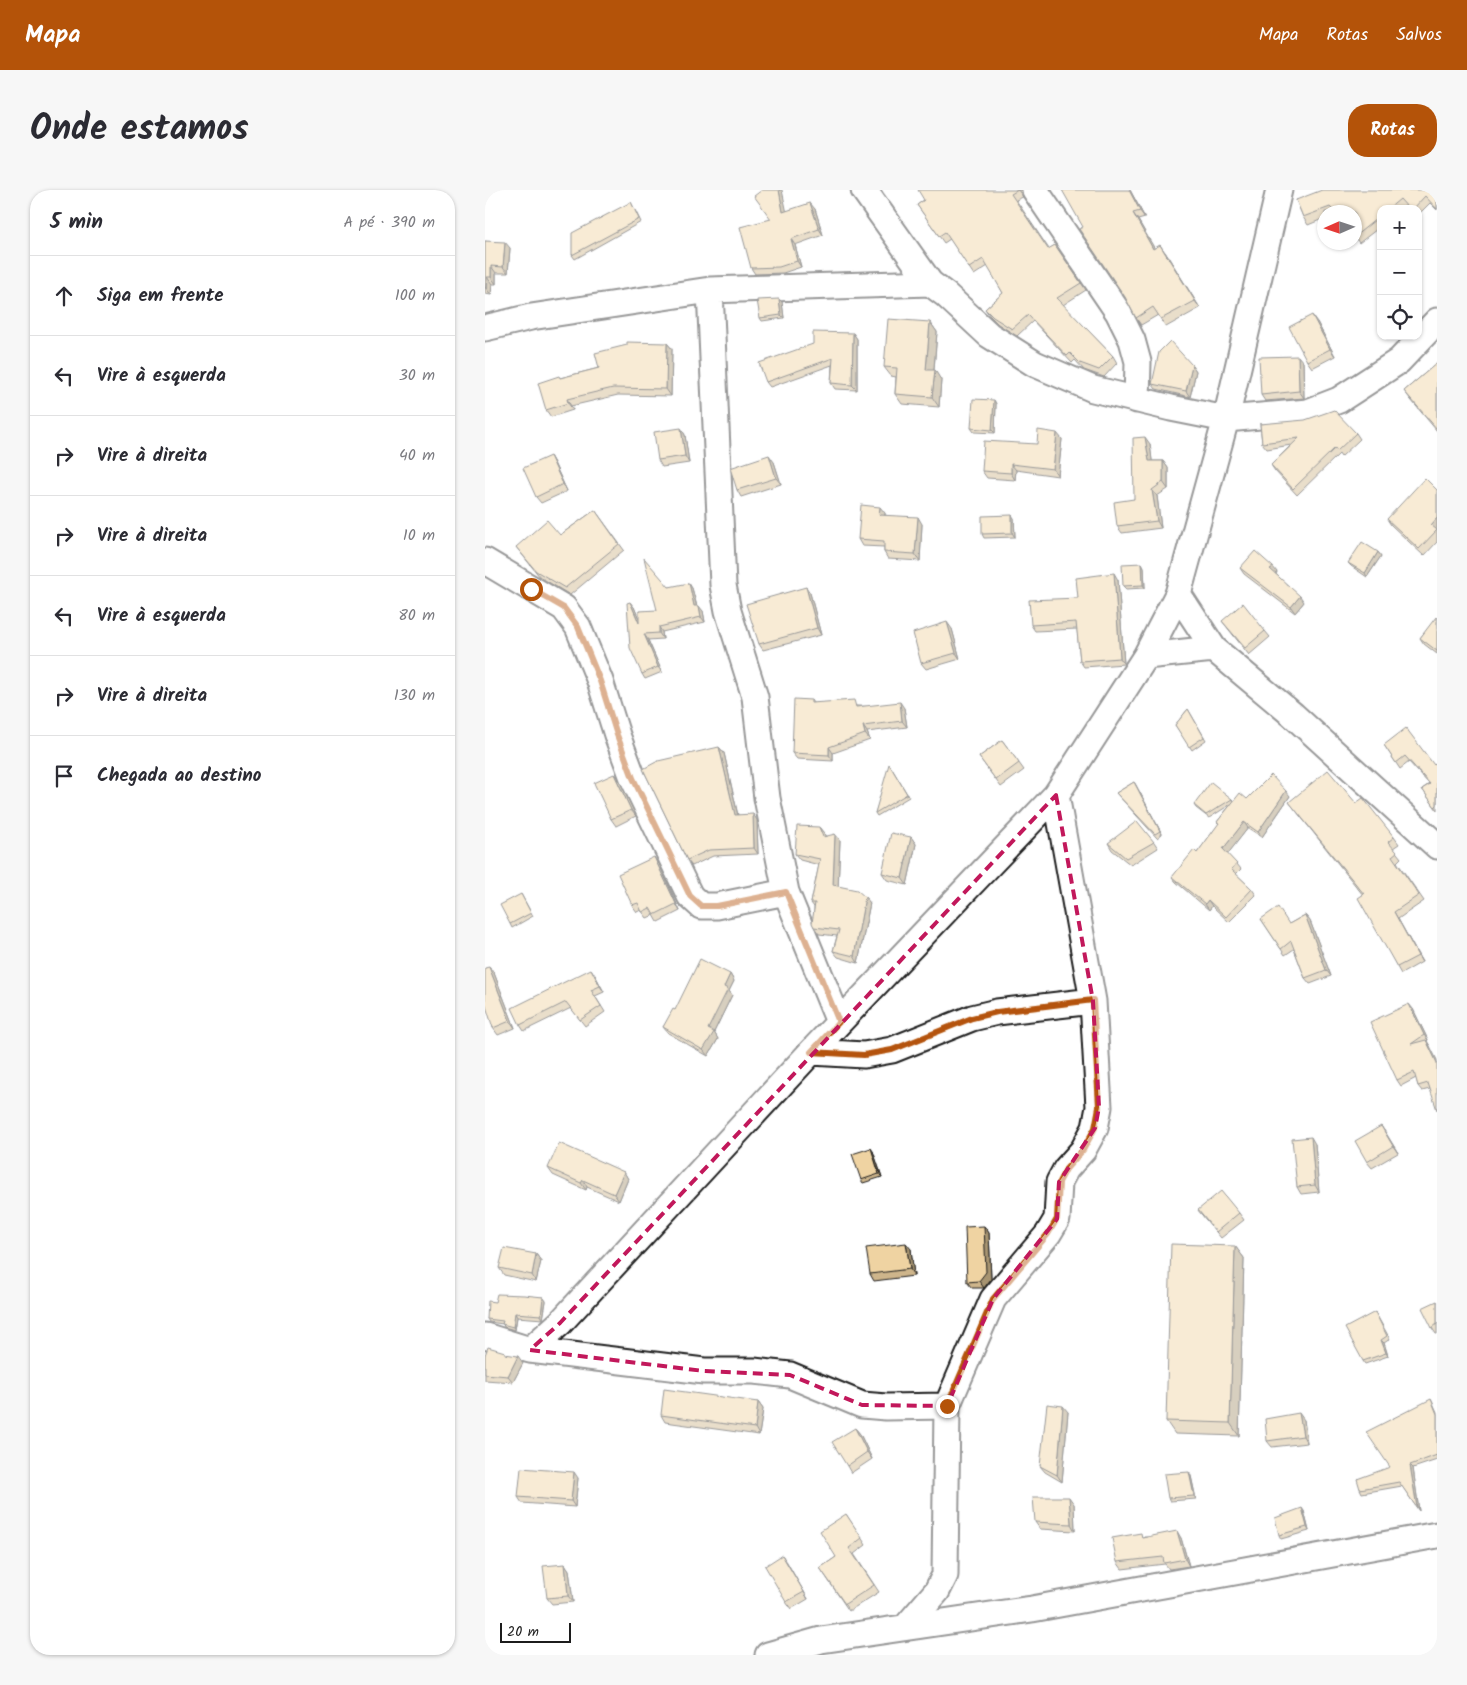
<!DOCTYPE html>
<html lang="pt">
<meta charset="utf-8">
<style>
body{margin:0;font-family:Kalam,sans-serif;background:#f7f7f7;color:#2b2b33}
.controls{position:absolute;right:15px;top:15px;display:grid;overflow:hidden;border-radius:10px;box-shadow:0 1px 4px #0004}
.controls button{width:45px;height:45px;display:grid;place-items:center;padding:0;border:0;border-bottom:1px solid #e1e1e2;background:#fff;color:#2b2b33;font:25px sans-serif}
.compass{position:absolute;left:832px;top:15px;width:45px;height:45px;border-radius:50%;background:#fff;box-shadow:0 1px 4px #0004;rotate:267deg}
.scale{position:absolute;left:15px;bottom:12px;width:71px;box-sizing:border-box;padding-left:5px;border:2px solid #1c1c1c;border-top:0;font-size:14px;line-height:18px;white-space:nowrap;color:#1c1c1c;-webkit-text-stroke:4px #fff;paint-order:stroke}
.stop{position:absolute;width:15px;height:15px;margin:-11px;border:4px solid #b45309;border-radius:50%;background:#fff}
.stop.end{background:#b45309;border-color:#fff;box-shadow:0 1px 5px #0008}
.list{margin:0;padding:0;list-style:none}
h2{display:flex;justify-content:space-between;align-items:center;height:65px;margin:0;padding:0 20px;font-size:21px}
h2 small{font-size:16px;font-weight:400;color:#7c7c81}
.list li{display:grid;grid-template-columns:32px 1fr auto;gap:15px;align-items:center;box-sizing:border-box;height:80px;padding:0 20px;border-top:1px solid #e1e1e2}
.list b{display:block;font-size:19px;white-space:nowrap}
.list em{font-size:16px;font-style:normal;color:#7c7c81}
.icon{flex:none;width:28px;height:28px;fill:none;stroke:currentColor;stroke-width:2;stroke-linecap:round;stroke-linejoin:round}
.map{position:relative;flex:none;width:952px;height:1465px;overflow:hidden;border-radius:20px}
header{display:flex;align-items:center;gap:30px;box-sizing:border-box;height:70px;padding:0 25px;background:#b45309;color:#fff}
header strong{font-size:24px}
nav{display:flex;gap:28px;margin-inline-start:auto;font-size:18px}
.intro{display:flex;align-items:center;justify-content:space-between;box-sizing:border-box;height:120px;padding:0 30px}
h1{margin:0;font-size:35px}
.button{padding:12px 22px;border-radius:20px;background:#b45309;color:#fff;font-size:18px;font-weight:700}
main{display:flex;gap:30px;padding:0 30px}
aside{flex:1;background:#fff;border-radius:20px;box-shadow:0 1px 4px #0004}
.map>svg:first-child{display:block}
.lines{fill:none;stroke-linecap:round;stroke-linejoin:round}
.minor-casing{stroke:#1c1c1c;stroke-width:29}
.minor{stroke:#fff;stroke-width:25}
.wall{fill:#ceb58b;stroke:#1c1c1c}
.shaded-wall{fill:#a79471;stroke:#1c1c1c}
.building{fill:#efd3a2;stroke:#1c1c1c}
.route{stroke:#b45309;stroke-width:6}
.marked{fill:none;stroke:#c2185b;stroke-width:4;stroke-dasharray:10 6;stroke-linejoin:round}
</style>
<header>
<strong>Mapa</strong>
<nav><a>Mapa</a><a>Rotas</a><a>Salvos</a></nav>
</header>
<div class="intro"><h1>Onde estamos</h1><a class="button">Rotas</a></div>
<main>
<aside>
<h2>5 min<small>A pé · 390 m</small></h2>
<ul class="list">
<li><svg class="icon" aria-label="ahead" viewBox="0 0 24 24"><path d="M12 20V5M6 11l6-6 6 6"/></svg><div><b>Siga em frente</b></div><em>100 m</em></li>
<li><svg class="icon" aria-label="left" viewBox="0 0 24 24"><path d="M17 20v-9H6M10 6l-5 5 5 5"/></svg><div><b>Vire à esquerda</b></div><em>30 m</em></li>
<li><svg class="icon" aria-label="right" viewBox="0 0 24 24"><path d="M7 20v-9h11M14 6l5 5-5 5"/></svg><div><b>Vire à direita</b></div><em>40 m</em></li>
<li><svg class="icon" aria-label="right" viewBox="0 0 24 24"><path d="M7 20v-9h11M14 6l5 5-5 5"/></svg><div><b>Vire à direita</b></div><em>10 m</em></li>
<li><svg class="icon" aria-label="left" viewBox="0 0 24 24"><path d="M17 20v-9H6M10 6l-5 5 5 5"/></svg><div><b>Vire à esquerda</b></div><em>80 m</em></li>
<li><svg class="icon" aria-label="right" viewBox="0 0 24 24"><path d="M7 20v-9h11M14 6l5 5-5 5"/></svg><div><b>Vire à direita</b></div><em>130 m</em></li>
<li><svg class="icon" aria-label="arrive" viewBox="0 0 24 24"><path d="M6 21V4h12l-3 4 3 4H6"/></svg><div><b>Chegada ao destino</b></div></li>
</ul>
</aside>
<div class="map">
<svg width="952" height="1465" viewBox="0 0 952 1465">
<rect width="100%" height="100%" fill="#fff"/>
<filter id="ink" filterUnits="userSpaceOnUse"><feTurbulence type="fractalNoise" baseFrequency=".02" numOctaves="2"/><feDisplacementMap in="SourceGraphic" scale="10" xChannelSelector="R" yChannelSelector="G"/><feConvolveMatrix kernelMatrix="1 2 1 2 8 2 1 2 1" color-interpolation-filters="sRGB"/></filter>
<g filter="url(#ink)">
<g class="lines">
<defs>
<path id="minor" d="M379,0L445,93L461,105L504,145L550,174L608,199L686,218L741,229L823,222L854,210L914,171L952,131
M550,0L633,122L647,150L653,172L652,210
M225,100L238,395L243,421L270,507L282,608L301,702L354,832
M0,138L46,127L225,100L445,93
M0,371L79,418L93,437L115,491L132,545L148,588L205,706L216,716H232L301,702
M693,404L729,459L808,525L952,656
M661,466L729,459
M326,862L379,865L407,860L487,828L512,822L608,811
M0,1146L45,1160L219,1181H269L305,1185L377,1215L401,1217L462,1216
M45,1160L75,1133L326,862L571,605L661,466L693,404L741,229L794,0
M421,1437L452,1401L460,1385L462,1216L508,1109L563,1044L572,1029L574,992L581,979L598,960L610,938L614,917L608,811L571,605
M283,1465L336,1450L547,1419L952,1345"/>
</defs>
<use href="#minor" class="minor-casing"/>
<use href="#minor" class="minor"/>
</g>
<path class="wall" d="M536,0L538,7L531,10L564,59L570,55L601,100L578,115L628,166L632,173L619,187L599,180L590,170L587,173L548,131L532,146L513,134L505,126L500,119L518,103L503,76L489,85L465,49L459,53L432,15L439,10Z
M645,0L660,28L653,30L669,59L680,62L715,118L681,137L673,125L656,135L651,128L640,107L598,37Z
M952,0V20L945,13L933,25V19H922L920,16L916,19H896V36L874,53L870,47V22H840V28L823,35L818,27L811,10Z
M146,12L156,32L90,69L87,65Z
M330,19L338,45L310,55L316,77L298,83L270,84L266,78L301,21Z
M0,51L25,58L23,83H11V94H7L6,105L0,104Z
M297,112L299,128L277,131L275,128Z
M445,132L452,142L449,180L456,190L454,217L417,214L410,204L411,187L406,186L399,177Z
M832,132L850,166L827,178L822,171Z
M368,143L372,149V200L350,199L346,193L347,175L285,197L281,192Z
M182,153L187,159L186,206L133,205L86,216L88,220L66,227L61,220L75,188L114,178Z
M818,172L819,208L780,211L776,205Z
M952,173V241L926,210L919,201Z
M707,175L711,181L705,207L671,199L667,194Z
M509,210L511,214L510,243L489,242L486,238Z
M775,234L871,243L875,249L856,267L854,264L812,305L790,281L786,275L806,255L782,259L777,253Z
M196,238L200,245L204,273L177,277L173,270Z
M577,249L573,286L531,280L530,290L502,288L497,281L552,254Z
M665,254L667,271H678L683,278V299L672,306L676,338L637,343L632,336L649,309Z
M65,266L69,273L82,301L56,313L51,307Z
M289,272L296,294L256,307L252,300Z
M952,300V352L939,366L906,335L902,329Z
M110,320L139,360L85,405L55,387L31,357L75,345Z
M400,323V325L437,334L435,371L403,369L399,362V357L377,356L373,349Z
M529,328L530,347L499,348L497,344Z
M893,362L896,366L882,387L866,376L863,373Z
M657,373L659,377L660,398L641,399L638,396Z
M755,378L792,382L791,384L819,412L810,423L759,384Z
M633,390L639,474L599,477L595,471L592,439L550,441L546,435L593,408Z
M184,397L207,398L212,416L218,421L220,432L177,442L178,449L163,450L177,482L160,489L157,484L149,417L154,429L172,420Z
M321,397L325,403L336,445L278,460L274,454Z
M952,428V464L939,454L935,448Z
M737,431L780,441L785,447L764,465Z
M467,439L475,469L441,479L436,473Z
M326,510L328,513L373,516L419,518L422,537L382,542L385,550L348,563V571L312,569L307,563Z
M703,519L721,550L707,560L690,535Z
M517,550L539,580L516,597L494,567Z
M899,555L949,575L952,572V620L937,599L944,594L924,572L915,579Z
M234,557L239,563L253,625L272,630L273,664L228,666L207,676L202,670Z
M406,577L424,607L392,626L390,623Z
M129,584L134,590L151,626L131,636L126,629Z
M649,592L677,644L672,648L631,603Z
M805,606L777,647L763,638L742,664L752,674L756,679L751,684L767,699L771,705L744,732L727,716L724,720L691,692L687,687L712,663L734,634L732,632L746,614L724,628L711,618L709,615L747,609L749,611L762,609Z
M804,612L871,613L909,647L914,654L908,658L916,668L912,672L939,711L913,729L937,772L916,784L912,777L878,705Z
M334,637L340,646L355,650L353,696L380,707L385,713L373,773L353,767L348,761L352,746L334,744L329,737V717L326,713L334,675L315,670L310,664Z
M426,647L431,654L422,695L402,690L397,683Z
M669,652L673,658L646,675L627,660L623,653Z
M174,674L195,721L173,732L169,725L162,728L156,720L152,722L147,715Z
M36,704L48,726L27,738L25,734Z
M820,725L825,731L846,786L825,794L820,788L809,759L800,765L776,729L804,734Z
M9,783L30,838L13,845L8,838Z
M245,784L249,791L244,801L247,805L229,842L233,849L223,866L183,843L178,837L190,820Z
M110,785L119,802L110,806L120,822L100,836L86,818L39,841L35,835Z
M928,819L943,850L942,851L945,856V899L937,901L933,896L931,888L916,896L912,890Z
M896,936L913,963L887,978L882,972Z
M830,954L834,1002L816,1004L812,997Z
M388,961L397,987L378,993L376,990Z
M63,978L139,982L143,989L134,1011L102,997L101,1000L68,985Z
M713,1020L754,1023L759,1030L736,1048Z
M499,1036L504,1043L506,1089L499,1098H487L482,1092Z
M750,1056L759,1068L754,1246L690,1244L681,1231Z
M426,1059L429,1086L389,1091L385,1084Z
M51,1064L56,1071L51,1092L19,1085L14,1078Z
M58,1107L61,1111L58,1129L32,1127L30,1140L19,1137L18,1134L4,1132L2,1129L10,1112Z
M952,1111V1144H951L947,1138Z
M890,1122L905,1149L899,1153L903,1166L880,1174L878,1171Z
M22,1164L38,1173L28,1192L0,1190V1165Z
M946,1209L948,1213L952,1222V1270L928,1278L934,1321L917,1296L877,1303L875,1299L905,1277Z
M273,1212L278,1219L274,1245L180,1232L176,1225Z
M583,1222L577,1292L560,1282L555,1276Z
M819,1230L822,1253L787,1257L782,1251Z
M370,1238L375,1244L387,1269L366,1283L362,1276Z
M704,1282L706,1286L711,1309L685,1311L683,1308Z
M93,1288L90,1317L37,1313L33,1307Z
M589,1314L590,1341L555,1339L550,1332Z
M819,1321L824,1341L796,1349L794,1345Z
M361,1324L381,1355L369,1364L394,1402L364,1421L335,1378L351,1367Z
M659,1347L696,1348L704,1376L684,1379L680,1374L637,1379L632,1372Z
M297,1365L323,1409L306,1419L301,1412Z
M80,1374L84,1380L88,1412L67,1414L62,1408Z"/>
<path class="shaded-wall" d="M294,0H297L303,28L298,22Z
M533,0H536L538,7Z
M644,0H645L660,28L655,21Z
M325,13L330,19L338,45L334,39Z
M648,23L653,30L674,66L668,59Z
M306,49L310,55L316,77L312,71Z
M20,52L25,58L23,83L18,77Z
M675,55L680,62L715,118L710,111Z
M6,76L11,83V94L6,87Z
M2,87L7,94L6,105L1,98Z
M294,109L297,112L299,128L296,125Z
M827,125L832,132L850,166L845,159Z
M445,132L452,142L448,190L441,180Z
M368,143L372,149V200L367,195Z
M182,153L187,159L186,206L181,199Z
M813,166L818,172L819,208L814,201Z
M707,175L711,181L705,207L701,201Z
M450,180L456,190L454,217L447,207Z
M82,209L86,216L88,220L83,213Z
M509,210L511,214L510,243L507,240Z
M196,238L200,245L204,273L200,266Z
M572,243L577,249L573,286L568,279Z
M660,247L665,254L668,278L664,271Z
M284,265L289,272L296,294L291,288Z
M65,266L69,273L82,301L78,294Z
M678,271L683,278V299L678,292Z
M526,274L531,280L530,290L526,283Z
M667,300L672,306L676,338L672,331Z
M395,317L400,323L399,332L394,325Z
M527,325L529,328L530,347L527,343Z
M433,327L437,334L435,371L430,364Z
M952,328V339L950,341L946,335Z
M893,362L896,366L882,387L880,383Z
M657,373L659,377L660,398L658,395Z
M788,377L792,382L790,385L785,379Z
M629,383L633,390L639,474L635,468Z
M204,393L207,398L213,422L209,416Z
M321,397L325,403L336,445L332,438Z
M815,406L819,412L810,423L806,417Z
M145,412L149,417L158,438L154,433Z
M214,416L218,421L220,432L216,427Z
M462,432L467,439L475,469L471,463Z
M174,437L177,442L178,449L174,443Z
M159,444L163,450L177,482L173,477Z
M415,512L419,518L422,537L417,531Z
M378,536L382,542L385,550L380,544Z
M234,557L239,563L254,631L250,625Z
M344,557L348,563V571L344,565Z
M129,584L134,590L151,626L146,620Z
M649,592L651,595L677,644L675,641Z
M801,601L805,606L777,647L773,642Z
M268,624L272,630L273,664L269,658Z
M759,632L763,638L742,665L738,659Z
M334,637L339,643L343,653L338,647Z
M350,644L355,650L353,702L348,695Z
M426,647L431,654L422,695L417,688Z
M169,667L174,674L195,721L191,714Z
M380,707L385,713L373,773L369,766Z
M723,710L727,716L724,720L720,714Z
M909,722L913,729L937,772L933,766Z
M820,725L825,731L846,786L841,780Z
M4,777L9,783L30,838L25,831Z
M106,779L110,785L119,802L115,796Z
M245,784L249,791L244,801L247,805L229,842L233,849L223,866L218,860L223,839L239,797Z
M924,814L928,819L943,850L939,845Z
M941,850L945,856L952,870V873Z
M896,936L901,943L913,963L908,956Z
M826,947L830,954L834,1002L830,995Z
M386,958L388,961L397,987L394,984Z
M139,982L143,989L134,1011L129,1004Z
M98,990L102,997L101,1000L96,993Z
M499,1036L504,1043L506,1089L499,1098L494,1091Z
M421,1053L426,1059L429,1086L425,1079Z
M750,1056L759,1068L754,1246L745,1233Z
M51,1064L56,1071L51,1092L47,1085Z
M58,1107L61,1111L58,1129L56,1125Z
M30,1123L32,1127L30,1140L28,1137Z
M896,1150L899,1153L903,1166L901,1163Z
M33,1166L38,1173L28,1192L23,1186Z
M273,1212L278,1219L274,1245L270,1238Z
M578,1216L583,1222L577,1292L572,1285Z
M814,1223L819,1230L822,1253L818,1246Z
M370,1238L375,1244L387,1269L382,1262Z
M925,1275L928,1278L934,1321L932,1318Z
M89,1282L93,1288L90,1317L86,1311Z
M704,1282L706,1286L711,1309L709,1306Z
M584,1307L589,1314L590,1341L586,1334Z
M817,1318L819,1321L824,1341L822,1337Z
M692,1341L696,1348L704,1376L700,1369Z
M297,1365L302,1372L323,1409L319,1402Z
M80,1374L84,1380L88,1412L83,1406Z"/>
<path class="building" d="M277,0H294L298,22L325,13L334,39L306,49L312,71L294,77L266,78L255,37L286,29L269,6Z
M433,0H533L526,4L563,59L570,55L596,93L572,108L628,166L614,180L595,173L585,163L582,166L543,125L527,139L508,127L500,119L518,103L498,69L484,78L460,42L454,46L432,15L439,10Z
M577,0H644L655,21L648,23L668,59L675,55L710,111L676,129L668,117L651,128L640,107L594,39L598,37Z
M837,0H952V19L940,6L928,19H924L915,9L903,19H896V25L870,46V22H850L845,17L818,27L811,10Z
M146,12L154,29L87,65V43Z
M0,51L20,52L18,77L6,76V87H2L1,98H0Z
M294,109L296,125L275,128L272,110Z
M827,125L845,159L822,171L804,137Z
M403,129L445,132L441,180H450L447,207L410,204L412,178L399,177Z
M328,142L368,143L367,195L346,193L348,168L281,192L274,173L328,154Z
M685,151L707,175L701,201L667,194L674,162Z
M142,152L182,153L181,199L128,198L82,209L83,213L61,220L53,193L74,186L75,188L114,178L110,163L142,155Z
M813,166L814,201L776,205L774,167Z
M952,173V239L919,201Z
M488,209L509,210L507,240L486,238Z
M849,220L871,243L852,261L850,258L808,299L786,275L814,248L777,253L775,234L820,230Z
M196,238L200,266L173,270L169,242Z
M553,240L572,243L568,279L526,274V283L497,281L499,251L552,254Z
M660,247L664,271H678V292L667,300L672,331L632,336L629,312L649,309L648,248Z
M284,265L291,288L252,300L245,278Z
M65,266L78,294L51,307L38,278Z
M940,288L952,300V328L946,335L952,340L934,359L902,329Z
M376,315L395,317L394,325L433,327L430,364L399,362V351L373,349Z
M110,320L134,354L80,398L51,381L31,357L62,330L75,345Z
M527,325V343L497,344V326Z
M877,352L893,362L880,383L863,373Z
M770,361L788,377L785,379L815,406L806,417L755,378Z
M159,368L184,397L204,393L209,416H214L216,427L174,437V443L159,444L173,477L157,484L145,458L142,413L145,412L154,433V421L172,420Z
M657,373L658,395L638,396L637,374Z
M629,383L635,468L595,471L591,432L546,435L544,410L593,408L591,388Z
M321,397L332,438L274,454L261,414Z
M758,413L780,441L760,458L737,431Z
M951,427L952,428V461L935,448Z
M462,432L471,463L436,473L428,443Z
M309,509L326,510V513L369,510L371,517L415,512L417,531L378,536L380,544L344,557V565L307,563Z
M703,519L719,547L704,557L690,535Z
M921,538L949,575L952,572V615L950,617L937,599L945,594L920,566L911,573L899,555Z
M517,550L534,573L511,590L494,567Z
M234,557L250,625L268,624L269,658L224,660L202,670L158,579L173,571Z
M404,574L422,604L390,623Z
M843,580L871,613L878,608L909,647L903,652L912,662L907,666L934,705L909,722L933,766L912,777L873,708L879,704L804,612Z
M129,584L146,620L126,629L109,593Z
M786,585L801,601L773,642L759,632L738,659L752,674L746,679L767,699L741,727L723,710L720,714L687,687L709,660L712,663L734,633L732,632L755,603L762,609Z
M649,592L675,641L670,644L631,603Z
M726,592L747,609L721,625L709,615Z
M652,631L669,652L641,668L623,653Z
M312,636L334,637L338,647L350,644L348,695L372,700L380,707L369,766L348,761L354,740L329,737L327,733L330,713H326L335,669L310,664Z
M406,643L426,647L417,688L397,683Z
M169,667L191,714L169,725L165,718L157,722L153,713L147,715L133,684Z
M36,704L46,723L25,734L15,715Z
M793,717L804,734L820,725L841,780L820,788L806,751L796,759L776,729Z
M215,769L245,784L239,797L243,799L223,839L229,842L218,860L178,837L188,819L190,820Z
M4,777L25,831L8,838L0,813V778Z
M106,779L115,796L106,800L116,816L95,830L81,812L35,835L27,818Z
M924,814L939,845L926,854L941,850L952,873V920L943,893L933,896L929,882L912,890L885,832Z
M896,936L908,956L882,972L870,951Z
M826,947L830,995L812,997L807,949Z
M74,953L139,982L129,1004L98,990L96,993L63,978Z
M386,958L394,984L376,990L367,964Z
M736,1001L754,1023L731,1042L713,1020Z
M499,1036L501,1082L494,1091L482,1092L480,1037Z
M421,1053L425,1079L385,1084L381,1058Z
M686,1054L750,1056L745,1233L681,1231Z
M19,1058L51,1064L47,1085L14,1078Z
M12,1104L39,1105L58,1107L56,1125L30,1123L28,1137L17,1134L18,1131L2,1129L3,1111L10,1112Z
M952,1111V1134L947,1138L937,1118Z
M890,1122L902,1146L896,1150L901,1163L878,1171L860,1138Z
M3,1157L20,1162V1164L33,1166L23,1186L0,1184V1165Z
M179,1199L273,1212L270,1238L176,1225Z
M946,1209L952,1224V1265L925,1275L932,1318L914,1292L875,1299L872,1289L905,1277L881,1242Z
M562,1214L578,1216L572,1285L555,1276Z
M814,1223L818,1246L782,1251L780,1229Z
M370,1238L382,1262L362,1276L347,1252Z
M36,1278L89,1282L86,1311L33,1307Z
M704,1282L709,1306L683,1308L679,1284Z
M548,1307H584L586,1334L550,1332Z
M817,1318L822,1337L794,1345L790,1328Z
M361,1324L377,1348L364,1358L389,1395L360,1414L335,1378L351,1367L335,1341Z
M692,1341L700,1369L679,1373L678,1367L632,1372L627,1348L656,1343L657,1348Z
M297,1365L319,1402L301,1412L280,1376Z
M80,1374L83,1406L62,1408L58,1376Z"/>
</g>
<g class="lines" filter="url(#ink)">
<path class="route" d="M46,399L79,418L93,437L115,491L132,545L148,588L205,706L216,716H232L301,702L354,832L326,862L379,865L407,860L487,828L512,822L608,810L614,917L610,938L598,960L581,979L574,992L572,1029L563,1044L508,1109L462,1216"/>
</g>
<path d="M0 0H952V1465H0ZM571,605L608,811L614,917L610,938L574,992L572,1029L508,1109L462,1216L377,1215L305,1185L219,1181L45,1160L75,1133Z" fill="#fff" fill-opacity=".55" fill-rule="evenodd"/>
<path class="marked" d="M571,605L608,811L614,917L610,938L574,992L572,1029L508,1109L462,1216L377,1215L305,1185L219,1181L45,1160L75,1133Z"/>
</svg>
<div class="controls">
<button>+</button>
<button>−</button>
<button><svg class="icon" aria-label="locate" viewBox="0 0 24 24"><circle cx="12" cy="12" r="6"/><path d="M12 2v4M12 18v4M2 12h4M18 12h4"/></svg></button>
</div>
<svg class="compass" viewBox="-18 -18 36 36"><path d="M0-13l5 13h-10z" fill="#e53935"/><path d="M0 13l5-13h-10z" fill="#7c7c81"/></svg>
<div class="scale">20 m</div>
<div class="stop" style="left:46px;top:399px"></div>
<div class="stop end" style="left:462px;top:1216px"></div>
</div>
</main>
